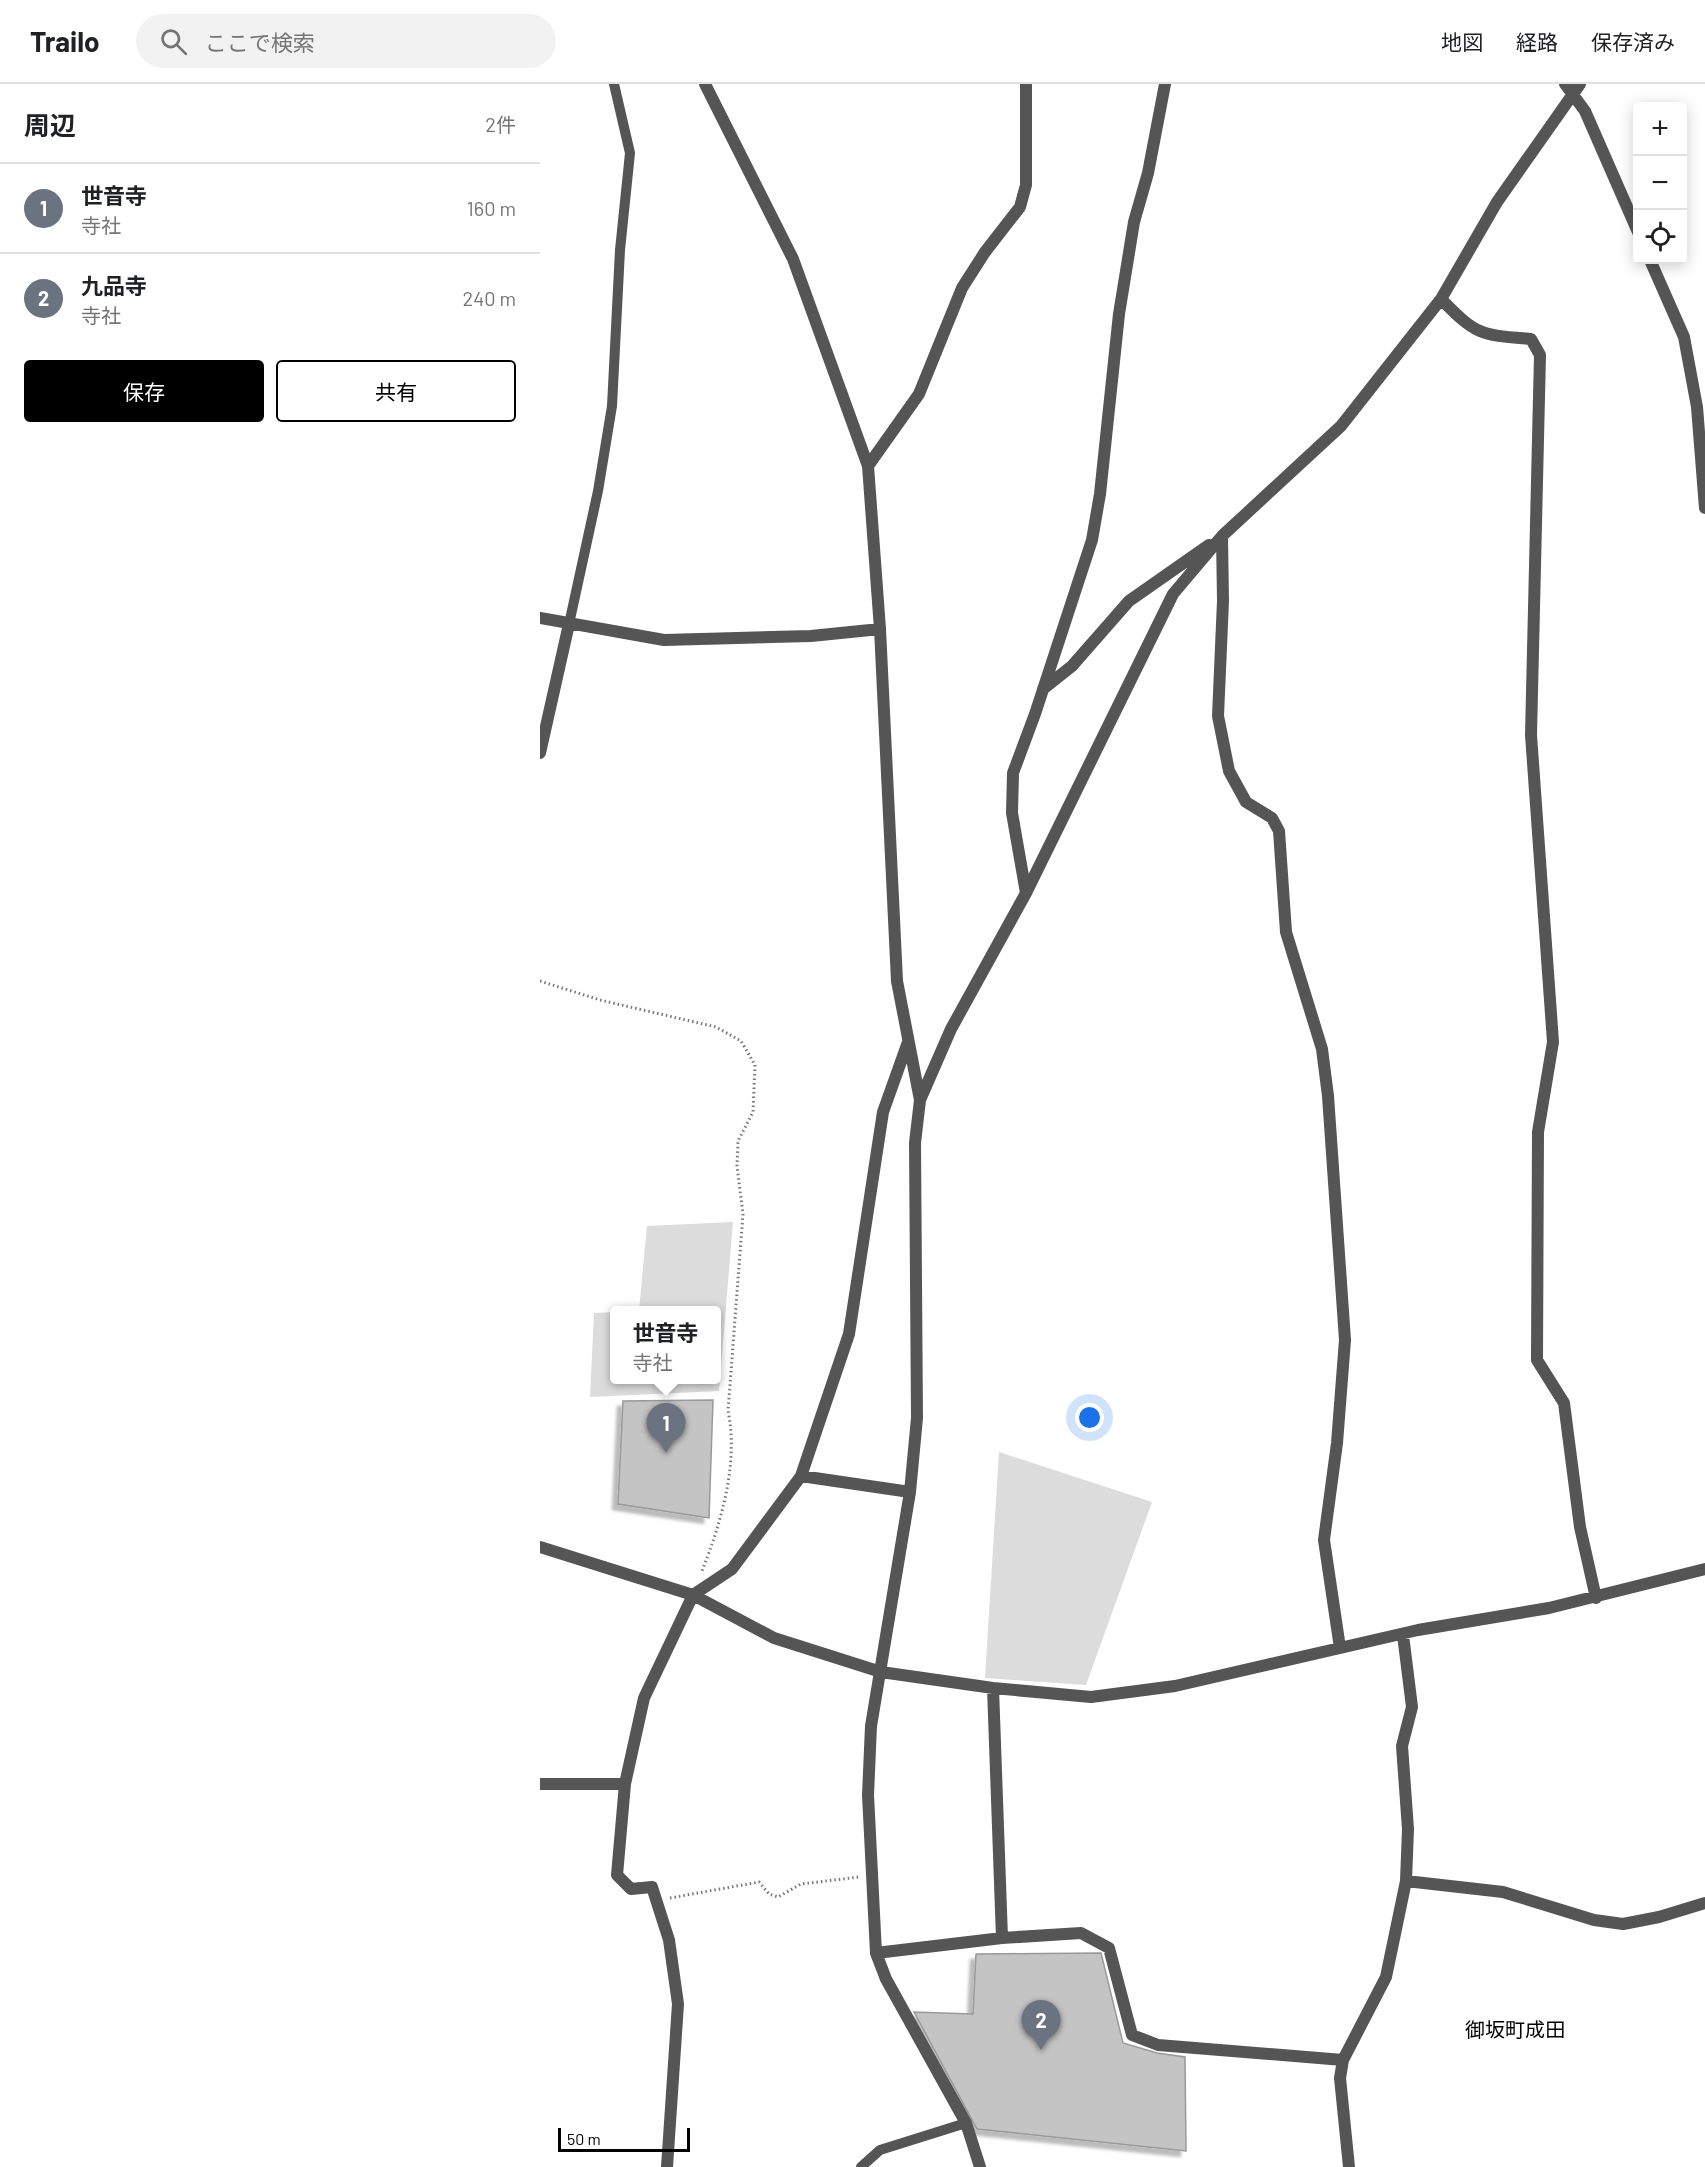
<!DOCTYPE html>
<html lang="ja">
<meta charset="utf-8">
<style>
body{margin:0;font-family:Barlow,"Noto Sans JP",sans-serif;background:#f2f2f2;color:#202124}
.controls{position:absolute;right:18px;top:18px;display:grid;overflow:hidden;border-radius:6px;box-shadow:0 3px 15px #0003}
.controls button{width:54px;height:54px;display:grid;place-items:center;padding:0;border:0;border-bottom:2px solid #e0e0e0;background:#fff;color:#202124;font:30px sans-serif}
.scale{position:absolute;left:18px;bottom:15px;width:132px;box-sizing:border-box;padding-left:6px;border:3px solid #000;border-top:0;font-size:16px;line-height:21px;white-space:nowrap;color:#000;-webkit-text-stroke:4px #fff;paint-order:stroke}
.you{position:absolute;left:550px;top:1334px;width:21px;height:21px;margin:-15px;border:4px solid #fff;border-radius:50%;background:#1a73e8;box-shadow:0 0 0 9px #1a73e833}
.badge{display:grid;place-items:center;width:39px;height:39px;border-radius:50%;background:#000;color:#fff;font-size:20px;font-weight:700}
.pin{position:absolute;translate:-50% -50px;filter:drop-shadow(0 2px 3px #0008)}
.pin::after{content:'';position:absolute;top:32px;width:21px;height:18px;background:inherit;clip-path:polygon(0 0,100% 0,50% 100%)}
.popup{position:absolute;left:70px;top:1222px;width:111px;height:78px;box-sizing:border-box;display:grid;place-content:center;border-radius:6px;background:#fff;filter:drop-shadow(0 2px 4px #0005);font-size:20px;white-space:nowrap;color:#757577}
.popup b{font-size:22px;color:#202124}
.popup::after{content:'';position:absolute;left:50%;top:100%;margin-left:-12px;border:12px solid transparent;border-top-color:#fff}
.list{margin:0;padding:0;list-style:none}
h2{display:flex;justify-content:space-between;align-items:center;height:78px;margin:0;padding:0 24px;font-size:26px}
h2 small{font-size:20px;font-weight:400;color:#757577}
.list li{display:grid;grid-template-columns:39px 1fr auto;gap:18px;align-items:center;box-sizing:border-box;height:90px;padding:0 24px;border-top:2px solid #e0e0e0}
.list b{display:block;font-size:22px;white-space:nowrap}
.list p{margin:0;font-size:20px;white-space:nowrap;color:#757577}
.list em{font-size:20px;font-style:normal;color:#757577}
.actions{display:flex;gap:12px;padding:18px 24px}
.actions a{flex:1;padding:14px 0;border:2px solid #000;border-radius:6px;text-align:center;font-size:21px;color:#000}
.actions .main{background:#000;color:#fff}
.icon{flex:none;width:33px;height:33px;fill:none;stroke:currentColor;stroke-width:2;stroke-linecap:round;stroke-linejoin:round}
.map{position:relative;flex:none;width:1165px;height:2083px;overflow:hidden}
header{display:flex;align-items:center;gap:36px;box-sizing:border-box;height:84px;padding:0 30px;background:#fff;border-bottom:2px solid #e0e0e0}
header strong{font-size:28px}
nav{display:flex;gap:33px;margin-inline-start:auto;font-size:21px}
.search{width:420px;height:54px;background:#f2f2f2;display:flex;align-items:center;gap:15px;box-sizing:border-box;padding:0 21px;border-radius:33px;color:#757577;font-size:22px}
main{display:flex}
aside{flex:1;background:#fff}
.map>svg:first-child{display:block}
.green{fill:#dcdcdc}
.building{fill:#c4c4c4;stroke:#999;stroke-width:1.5;filter:url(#shadow)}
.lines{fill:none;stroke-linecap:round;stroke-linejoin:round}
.path{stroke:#777;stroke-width:3;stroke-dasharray:1.5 3;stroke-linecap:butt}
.lane{stroke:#555;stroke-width:10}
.street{stroke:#555;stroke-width:12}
.labels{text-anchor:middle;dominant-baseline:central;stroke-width:5;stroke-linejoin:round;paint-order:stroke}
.quarter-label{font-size:20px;fill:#000;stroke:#fff}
</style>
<header>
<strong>Trailo</strong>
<div class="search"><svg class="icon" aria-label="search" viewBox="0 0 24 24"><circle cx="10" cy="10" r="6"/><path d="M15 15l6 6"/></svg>ここで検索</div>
<nav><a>地図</a><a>経路</a><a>保存済み</a></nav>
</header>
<main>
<aside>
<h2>周辺<small>2件</small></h2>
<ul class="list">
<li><span class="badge" style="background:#6b7280">1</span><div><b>世音寺</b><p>寺社</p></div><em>160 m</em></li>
<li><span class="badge" style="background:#6b7280">2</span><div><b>九品寺</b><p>寺社</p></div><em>240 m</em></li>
</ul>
<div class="actions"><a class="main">保存</a><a>共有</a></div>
</aside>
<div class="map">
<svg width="1165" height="2083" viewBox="0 0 1165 2083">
<defs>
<filter id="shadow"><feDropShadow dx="-5.5" dy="5.5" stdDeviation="1.5" flood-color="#0004"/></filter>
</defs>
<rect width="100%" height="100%" fill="#fff"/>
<path class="green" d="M193,1138L179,1307L50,1313L54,1229L75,1228V1296H177V1226H92H99L107,1142Z
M459,1368L612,1418L546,1601L445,1594Z"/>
<path class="building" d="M173,1316L169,1434L78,1420L83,1317Z
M561,1869L583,1959L617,1969L645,1973L646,2067L437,2045L374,1928L433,1930L436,1870Z"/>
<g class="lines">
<path class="path" d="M0,897L60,916L176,943L201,957L215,981L213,1028L198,1057L197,1082L203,1130L188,1327C199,1379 181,1439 162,1487
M130,1814L219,1798L229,1810L238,1813L261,1800L319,1793"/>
<path class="lane" d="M29,540L58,407L72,322L80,166L90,69L74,0
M321,2083L340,2066L426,2039"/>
<path class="street" d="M165,0L253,175L328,382L340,545L357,897L380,1016
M1025,0L1045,27L1098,148
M1110,176L1144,253L1157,323L1165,424
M901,215C937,252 941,251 991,255L1000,271L991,651L1013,958L998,1048L997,1276L1024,1319L1040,1443L1056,1514
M328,382L379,310L422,204L445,168L480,123L486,101V0
M682,452L683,517L678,632L689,687L706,718L732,734L739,747L746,848L782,965L788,1012L805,1256L797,1359L784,1456L800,1564
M0,534L124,556L271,552L340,545
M503,605L532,582L589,517L669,461
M0,669L29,540
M486,809L472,729L473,689L495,630L552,456L560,410L579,230L594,138L608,89L625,0
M261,1392L309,1250L343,1028L368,958
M0,1463L153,1511L234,1554L341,1588L453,1604L551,1613L635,1602L878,1546L1009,1524L1165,1485
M453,1604L462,1854
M0,1700H85
M866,1797L963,1808L1054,1836L1083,1840L1119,1833L1165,1819
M336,1869L462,1854L541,1849L569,1864L592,1951L618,1961L803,1976
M127,2083L138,1920L129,1856L112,1803L91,1805L77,1791L85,1700L104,1614L153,1511L192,1485L261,1392L370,1408
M440,2083L426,2039L346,1895L336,1869L328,1711L331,1642L370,1408L377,1334L375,1059L380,1016L411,945L486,809L633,510L682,452L801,342L901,215L957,118L1040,0
M809,2083L800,1994L803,1976L846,1893L866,1797L868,1745L862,1662L872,1623L863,1551"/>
</g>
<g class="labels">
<g class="quarter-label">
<text x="975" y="1945">御坂町成田</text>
</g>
</g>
</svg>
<div class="controls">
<button>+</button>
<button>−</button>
<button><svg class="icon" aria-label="locate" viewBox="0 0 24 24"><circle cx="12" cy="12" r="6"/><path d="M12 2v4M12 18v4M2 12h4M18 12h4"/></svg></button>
</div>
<div class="scale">50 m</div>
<div class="you"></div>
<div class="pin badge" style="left:126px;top:1369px;background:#6b7280">1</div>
<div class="popup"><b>世音寺</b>寺社</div>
<div class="pin badge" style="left:501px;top:1966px;background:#6b7280">2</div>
</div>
</main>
